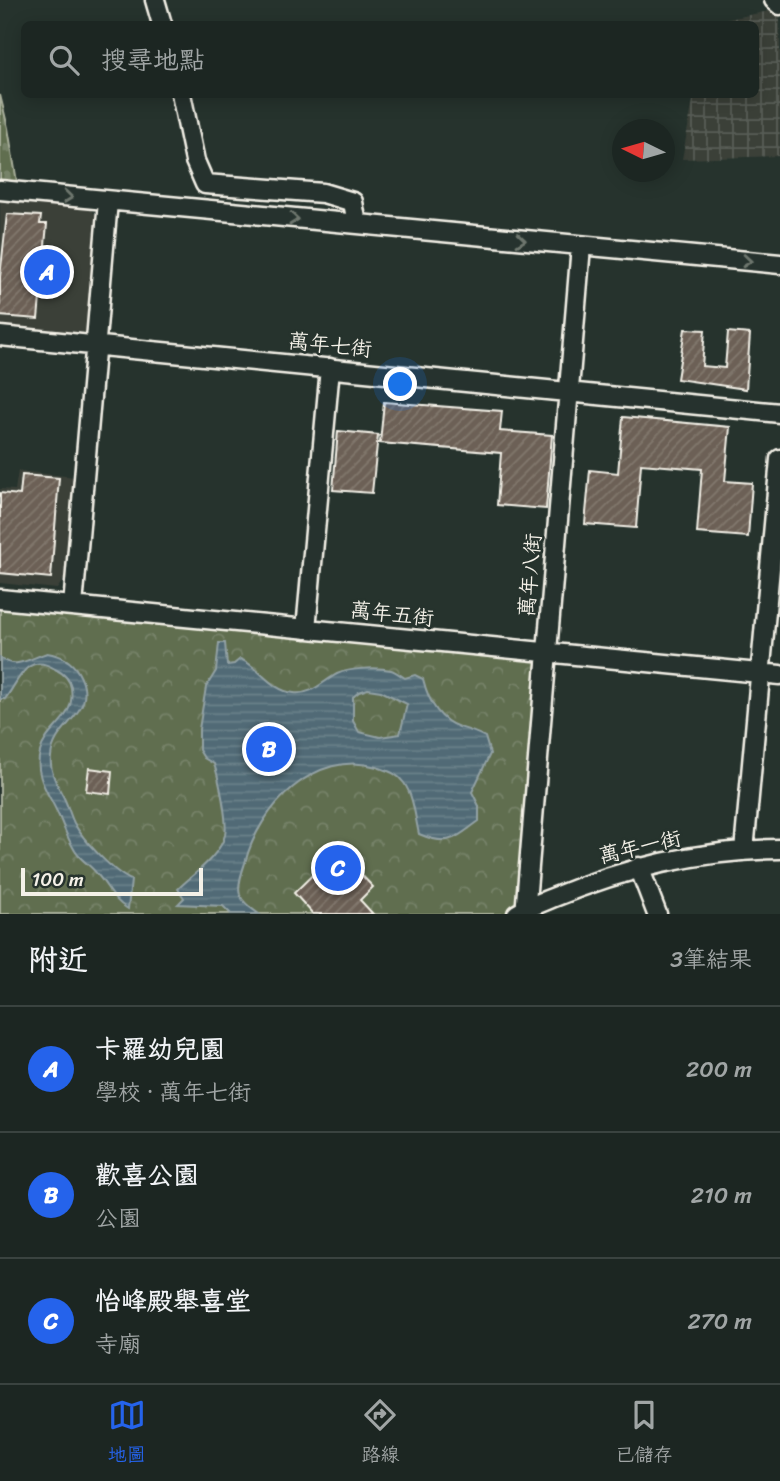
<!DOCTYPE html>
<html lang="zh-TW">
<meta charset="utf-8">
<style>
body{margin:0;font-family:Sriracha,"LXGW WenKai TC",sans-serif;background:#252e2a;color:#f1f3f6}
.compass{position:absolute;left:612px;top:119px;width:63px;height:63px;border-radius:50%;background:#1c2622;box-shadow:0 4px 18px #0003;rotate:275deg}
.scale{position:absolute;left:21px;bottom:18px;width:182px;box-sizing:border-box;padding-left:7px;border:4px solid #f4f1e8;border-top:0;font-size:19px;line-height:24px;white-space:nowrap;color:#f4f1e8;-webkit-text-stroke:5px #26332d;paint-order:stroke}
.you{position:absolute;left:401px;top:385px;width:24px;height:24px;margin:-18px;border:5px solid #fff;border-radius:50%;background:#1a73e8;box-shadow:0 0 0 10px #1a73e833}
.badge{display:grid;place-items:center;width:46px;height:46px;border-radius:50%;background:#2563eb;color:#fff;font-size:23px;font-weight:700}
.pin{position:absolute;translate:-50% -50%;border:4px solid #fff;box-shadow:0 2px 7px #0006}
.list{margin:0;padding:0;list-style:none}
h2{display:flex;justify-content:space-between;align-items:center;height:91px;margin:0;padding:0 28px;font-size:30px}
h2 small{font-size:23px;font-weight:400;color:#a0a5a5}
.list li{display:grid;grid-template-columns:46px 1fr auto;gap:21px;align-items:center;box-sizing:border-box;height:126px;padding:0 28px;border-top:2px solid #3a4340}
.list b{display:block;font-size:26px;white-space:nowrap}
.list p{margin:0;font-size:23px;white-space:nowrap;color:#a0a5a5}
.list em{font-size:23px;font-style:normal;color:#a0a5a5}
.icon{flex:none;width:38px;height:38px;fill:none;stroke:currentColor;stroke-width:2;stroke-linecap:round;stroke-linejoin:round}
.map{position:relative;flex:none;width:780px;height:914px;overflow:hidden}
.search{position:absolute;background:#1c2622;box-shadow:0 4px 18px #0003;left:21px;right:21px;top:21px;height:77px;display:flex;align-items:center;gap:18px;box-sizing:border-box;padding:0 24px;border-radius:10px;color:#a0a5a5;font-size:26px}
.sheet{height:469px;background:#1c2622}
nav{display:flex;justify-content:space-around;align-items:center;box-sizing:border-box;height:98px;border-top:2px solid #3a4340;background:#1c2622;font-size:19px;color:#a0a5a5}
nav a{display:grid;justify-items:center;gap:4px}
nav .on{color:#2563eb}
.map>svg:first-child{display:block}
.built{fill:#3b4139}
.industrial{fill:url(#industrial-grid)}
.cemetery{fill:url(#cemetery-stones);stroke:#aab09c;stroke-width:2}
.park{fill:url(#park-crowns);stroke:#aab09c;stroke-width:2}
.water{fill:url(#water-rules);stroke:#92a1a4;stroke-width:2;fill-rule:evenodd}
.building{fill:url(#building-hatch);stroke:#f4f1e8;stroke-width:2}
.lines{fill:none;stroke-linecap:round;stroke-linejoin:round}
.minor-casing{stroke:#f4f1e8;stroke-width:23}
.minor{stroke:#26332d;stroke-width:18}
.oneway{stroke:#6e766e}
.labels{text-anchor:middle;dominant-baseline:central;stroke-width:5;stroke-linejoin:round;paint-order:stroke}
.street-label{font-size:21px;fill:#f4f1e8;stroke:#26332d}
</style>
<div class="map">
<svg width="780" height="914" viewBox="0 0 780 914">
<defs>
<pattern id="industrial-grid" width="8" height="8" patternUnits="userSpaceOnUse" patternTransform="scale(1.75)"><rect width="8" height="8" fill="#3b4139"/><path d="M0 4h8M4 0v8" fill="none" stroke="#585d56"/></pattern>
<pattern id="cemetery-stones" width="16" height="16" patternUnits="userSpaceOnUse" patternTransform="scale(1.75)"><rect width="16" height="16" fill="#606e50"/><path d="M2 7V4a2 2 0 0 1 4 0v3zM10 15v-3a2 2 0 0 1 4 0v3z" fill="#778369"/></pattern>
<pattern id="park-crowns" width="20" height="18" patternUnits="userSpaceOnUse" patternTransform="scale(1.75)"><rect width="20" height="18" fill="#606e50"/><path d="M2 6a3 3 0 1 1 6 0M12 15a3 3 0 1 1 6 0" fill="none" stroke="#778369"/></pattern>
<pattern id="water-rules" width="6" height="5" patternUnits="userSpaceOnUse" patternTransform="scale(1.75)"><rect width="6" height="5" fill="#516b76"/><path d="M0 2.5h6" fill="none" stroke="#6b818a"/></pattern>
<pattern id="building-hatch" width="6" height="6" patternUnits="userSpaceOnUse" patternTransform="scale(1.75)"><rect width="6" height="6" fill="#6c6156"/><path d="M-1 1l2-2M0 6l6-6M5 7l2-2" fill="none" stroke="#82786e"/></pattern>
</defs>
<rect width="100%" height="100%" fill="#26332d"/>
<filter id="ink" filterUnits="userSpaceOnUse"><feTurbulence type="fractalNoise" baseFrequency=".0143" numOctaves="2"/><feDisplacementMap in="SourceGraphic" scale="14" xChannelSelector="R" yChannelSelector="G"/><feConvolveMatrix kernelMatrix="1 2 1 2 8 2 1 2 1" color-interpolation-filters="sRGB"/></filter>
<g filter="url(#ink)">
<path class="built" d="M0,198L88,206L97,216L89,329L80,335L0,327Z
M18,471L75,477L64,579L57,589L0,583V489L15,490Z"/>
<path class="industrial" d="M780,9V156L682,159L694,95L756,94V24L708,23Z"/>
<path class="cemetery" d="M0,95L8,128L18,188L0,186Z"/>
<path class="park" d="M0,599L546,652L517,914H0Z"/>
<path class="water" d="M219,643H225L227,665L234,664L240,659C257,664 270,691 294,693C312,695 322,682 337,674C350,668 377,667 391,670C395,671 400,675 405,678L415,675L423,679C428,699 438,720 459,727C469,730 476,732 485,737L490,754L472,792L479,806V821C454,839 449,847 419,834C415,818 414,797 404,783C397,773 388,771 377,767C315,748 259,808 245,863C242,872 237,886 240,895C243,903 252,909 259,914H231L223,906L178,904L184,898L178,889C192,875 220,856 225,835C228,821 219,778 214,764L204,758L199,750V729L206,687L216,671ZM368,689L381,691L407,704L400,734L380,737L359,732L353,721V697L359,692Z
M47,653C60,655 71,660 78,672C102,713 53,722 51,757C49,772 58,786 64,798C68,806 70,815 74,823C83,840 113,872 131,880L128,909C112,900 109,887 97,874C92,867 84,862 78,855C68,842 64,826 57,812C48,792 34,776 40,752C46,727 76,720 71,688C70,679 63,673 55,669C26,651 19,681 5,699H0V658C15,670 31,658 47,653Z"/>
<path class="building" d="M7,214L41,216L40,224H47L38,319L0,316V277Z
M685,329L705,330L702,366L725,368L728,332L750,334L746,389L677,379Z
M384,402L502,411L500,431L552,435L546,509L497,505L501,453L380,443Z
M623,417L730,427L725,481L752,483L748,537L697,533L702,469L641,464L636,528L585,524L590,470L618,473Z
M338,431L378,435L372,493L333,490Z
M22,475L59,478L51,578L0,573V493L20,495Z
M89,768L112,771L110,794L86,791Z
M338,850L373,887L360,900L373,914H313L294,893Z"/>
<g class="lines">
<defs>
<path id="minor" d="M155,0L162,24
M774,0L780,5
M181,94L195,161L205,184L323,193L353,202L357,224
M0,190L780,264
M0,336L780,413
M0,599L780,675
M73,606L108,201
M306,629L330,368
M744,851L780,459
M639,867L657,914
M517,914C528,907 540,903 552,898C624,868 702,850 780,849
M525,914L581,246"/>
</defs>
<use href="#minor" class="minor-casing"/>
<use href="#minor" class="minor"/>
</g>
<defs><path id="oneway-chevron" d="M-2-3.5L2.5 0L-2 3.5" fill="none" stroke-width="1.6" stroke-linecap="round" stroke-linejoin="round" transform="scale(1.75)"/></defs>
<g class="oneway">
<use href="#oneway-chevron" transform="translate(68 197) rotate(6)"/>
<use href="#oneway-chevron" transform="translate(294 219) rotate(5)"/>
<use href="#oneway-chevron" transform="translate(521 240) rotate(5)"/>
<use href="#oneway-chevron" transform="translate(747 261) rotate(5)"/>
</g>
</g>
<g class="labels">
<g class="street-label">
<text transform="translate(330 345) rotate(6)">萬年七街</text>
<text transform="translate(530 575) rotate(-85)">萬年八街</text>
<text transform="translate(392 614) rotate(6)">萬年五街</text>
<text transform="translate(640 847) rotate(-13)">萬年一街</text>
</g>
</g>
</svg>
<svg class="compass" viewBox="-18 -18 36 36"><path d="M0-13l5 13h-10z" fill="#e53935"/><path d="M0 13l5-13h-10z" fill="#a0a5a5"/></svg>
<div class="scale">100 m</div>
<div class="you"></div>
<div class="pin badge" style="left:47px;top:272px">A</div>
<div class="pin badge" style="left:269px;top:749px">B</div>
<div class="pin badge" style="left:338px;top:868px">C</div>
<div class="search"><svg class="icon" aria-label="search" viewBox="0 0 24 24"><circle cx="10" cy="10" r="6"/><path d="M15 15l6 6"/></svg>搜尋地點</div>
</div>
<section class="sheet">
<h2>附近<small>3筆結果</small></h2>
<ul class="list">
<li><span class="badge">A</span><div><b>卡羅幼兒園</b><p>學校 · 萬年七街</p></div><em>200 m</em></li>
<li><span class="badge">B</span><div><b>歡喜公園</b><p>公園</p></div><em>210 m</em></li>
<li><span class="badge">C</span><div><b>怡峰殿舉喜堂</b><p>寺廟</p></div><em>270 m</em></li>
</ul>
</section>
<nav>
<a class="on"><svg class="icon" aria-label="map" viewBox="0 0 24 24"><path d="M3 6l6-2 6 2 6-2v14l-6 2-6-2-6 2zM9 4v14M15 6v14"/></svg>地圖</a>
<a><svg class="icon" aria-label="directions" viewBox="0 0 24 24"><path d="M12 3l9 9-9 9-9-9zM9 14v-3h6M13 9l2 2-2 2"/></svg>路線</a>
<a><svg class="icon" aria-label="saved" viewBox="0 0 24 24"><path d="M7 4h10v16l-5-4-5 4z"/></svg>已儲存</a>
</nav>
